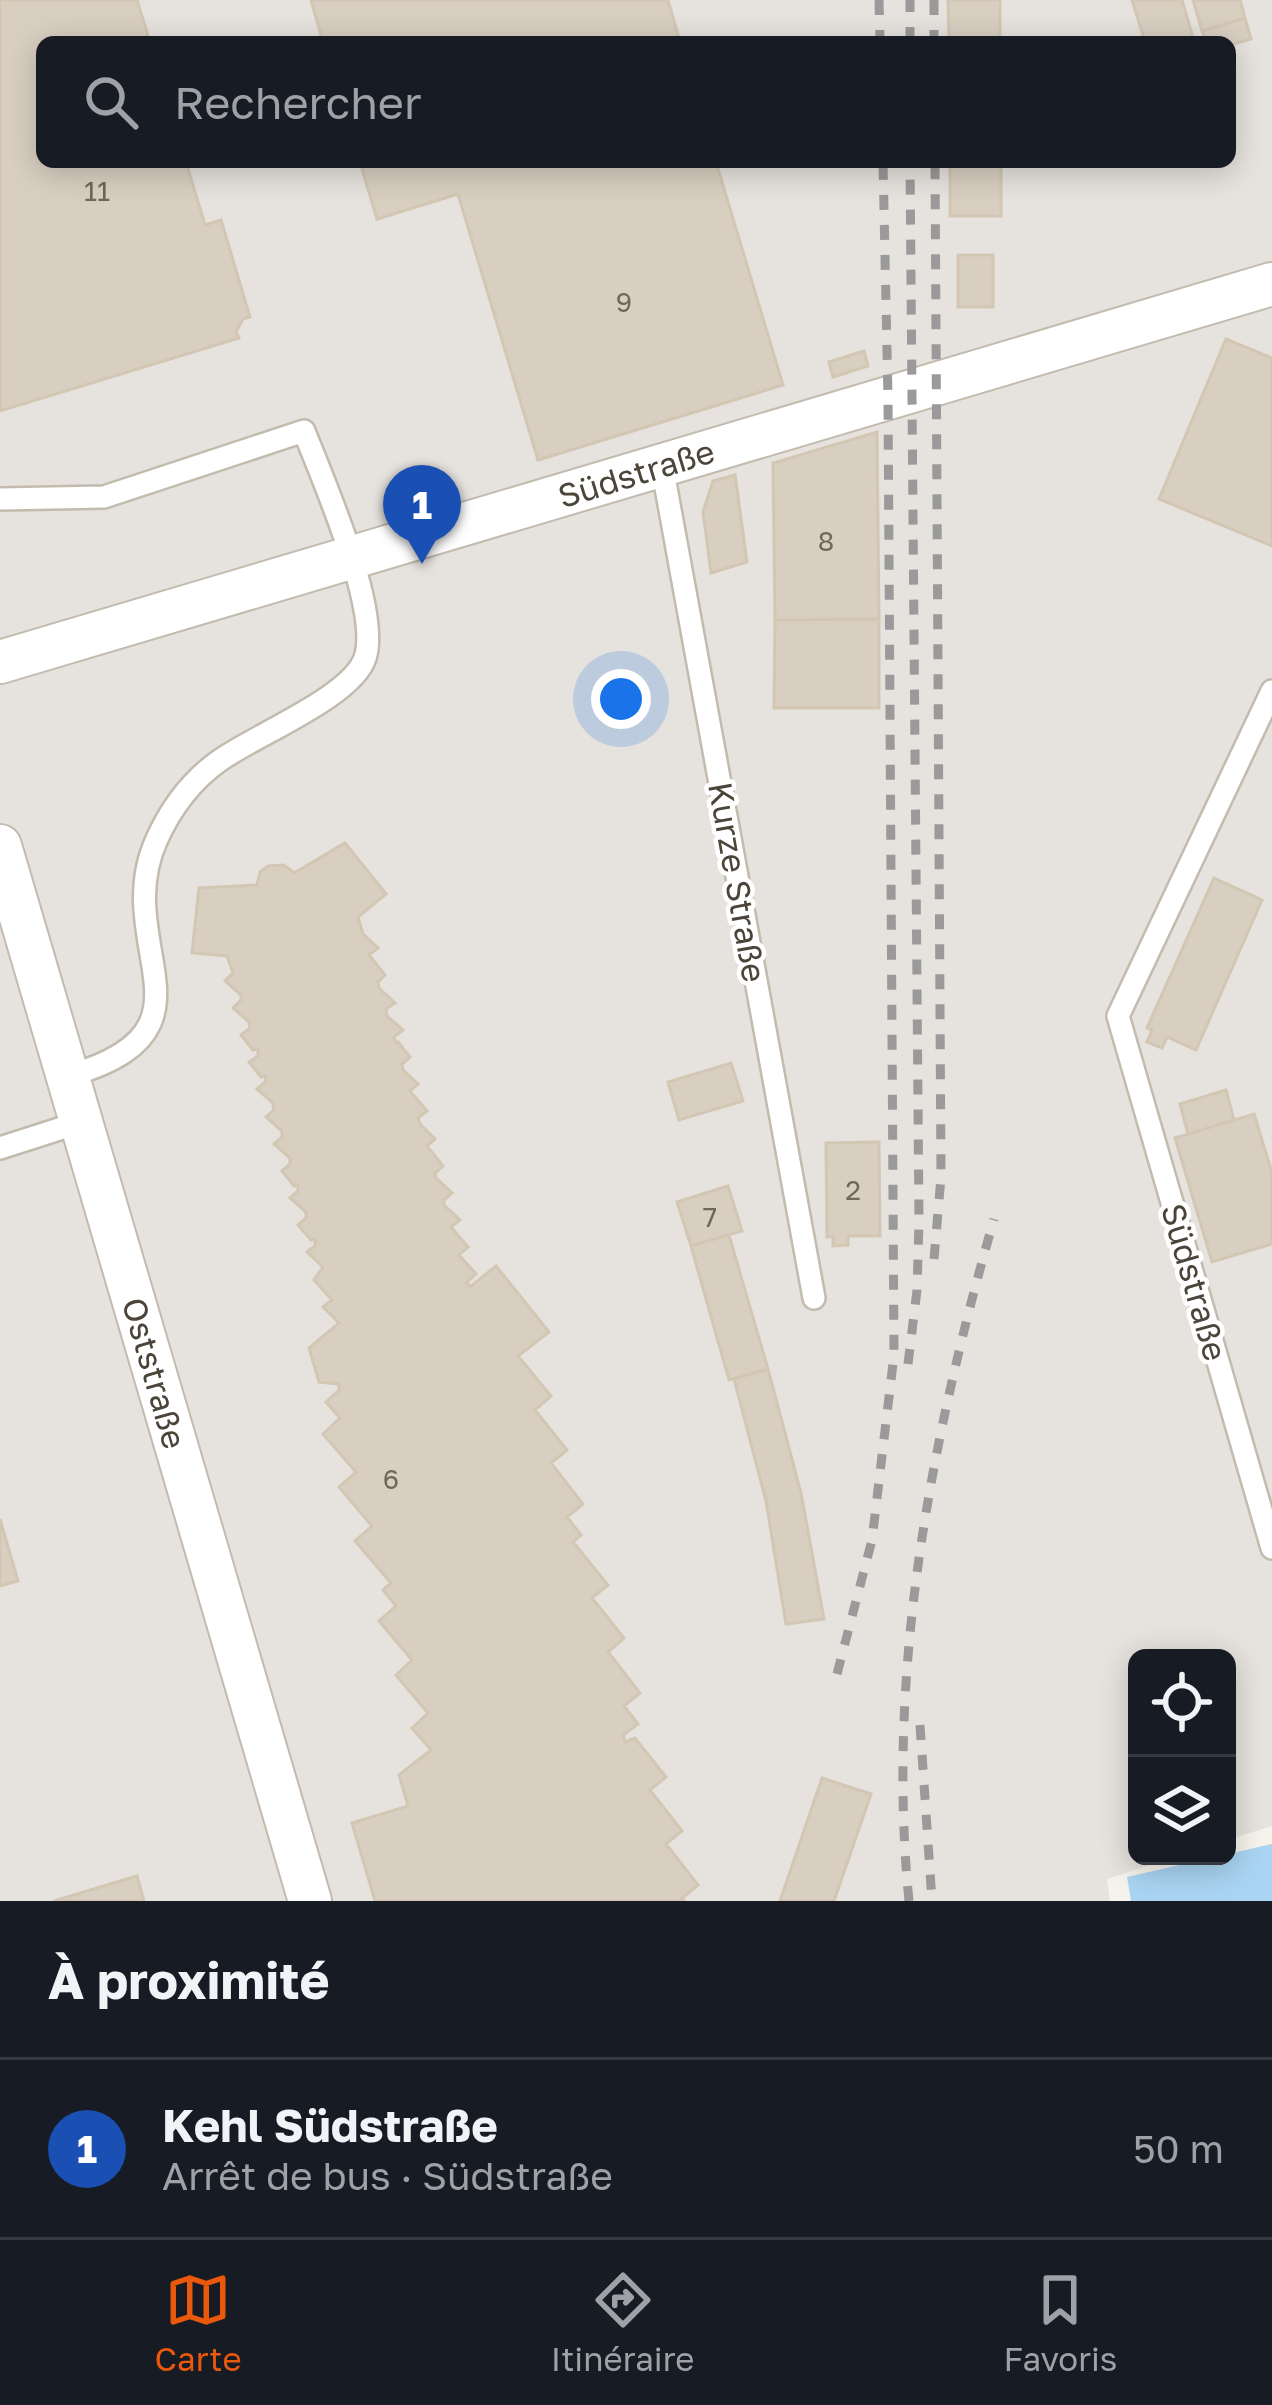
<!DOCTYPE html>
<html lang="fr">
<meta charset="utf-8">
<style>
body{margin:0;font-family:"Golos Text",sans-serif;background:#242831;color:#f1f3f6}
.controls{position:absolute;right:36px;bottom:36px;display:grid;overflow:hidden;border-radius:18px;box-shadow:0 6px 30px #0003}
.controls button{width:108px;height:108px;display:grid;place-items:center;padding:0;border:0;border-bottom:3px solid #363941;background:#171b24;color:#f1f3f6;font:60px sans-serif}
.you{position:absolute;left:621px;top:699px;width:42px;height:42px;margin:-30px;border:9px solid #fff;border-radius:50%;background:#1a73e8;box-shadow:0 0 0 18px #1a73e833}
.badge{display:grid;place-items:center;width:78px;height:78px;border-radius:50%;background:#ea580c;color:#fff;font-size:39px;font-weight:700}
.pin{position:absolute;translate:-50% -99px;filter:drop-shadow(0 3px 6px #0008)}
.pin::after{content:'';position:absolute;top:63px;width:42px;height:36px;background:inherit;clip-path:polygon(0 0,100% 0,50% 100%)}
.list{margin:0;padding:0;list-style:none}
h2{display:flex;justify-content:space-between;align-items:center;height:156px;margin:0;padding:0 48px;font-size:51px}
h2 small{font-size:39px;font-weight:400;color:#9ea1a6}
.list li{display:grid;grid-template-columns:78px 1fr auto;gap:36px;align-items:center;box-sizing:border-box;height:180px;padding:0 48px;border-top:3px solid #363941}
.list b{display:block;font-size:45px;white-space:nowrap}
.list p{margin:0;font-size:39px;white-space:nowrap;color:#9ea1a6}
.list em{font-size:39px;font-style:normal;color:#9ea1a6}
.icon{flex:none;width:66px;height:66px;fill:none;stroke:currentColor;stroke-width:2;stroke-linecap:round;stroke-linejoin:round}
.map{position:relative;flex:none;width:1272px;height:1901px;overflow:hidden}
.search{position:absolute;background:#171b24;box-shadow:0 6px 30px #0003;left:36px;right:36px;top:36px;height:132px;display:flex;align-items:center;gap:30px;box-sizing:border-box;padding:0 42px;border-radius:18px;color:#9ea1a6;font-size:45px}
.sheet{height:336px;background:#171b24}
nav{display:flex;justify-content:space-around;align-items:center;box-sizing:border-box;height:168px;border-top:3px solid #363941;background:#171b24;font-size:33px;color:#9ea1a6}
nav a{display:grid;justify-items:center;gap:6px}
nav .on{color:#ea580c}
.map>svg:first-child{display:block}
.industrial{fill:#e6e2dd;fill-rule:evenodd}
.water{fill:#a9d4f2}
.building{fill:#d8cfc1;stroke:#d3c7b4;stroke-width:3}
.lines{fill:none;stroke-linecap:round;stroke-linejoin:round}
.service-casing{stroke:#c2bbae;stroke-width:26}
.minor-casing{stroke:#c2bbae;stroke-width:46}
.service{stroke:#fff;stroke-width:21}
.minor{stroke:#fff;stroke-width:42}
.rail{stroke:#9a9a9a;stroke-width:9;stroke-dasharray:15 15;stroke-linecap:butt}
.labels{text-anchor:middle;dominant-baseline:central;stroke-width:9;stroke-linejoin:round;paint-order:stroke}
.number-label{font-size:27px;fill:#6e675b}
.street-label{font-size:33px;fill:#4b4439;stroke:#fff}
</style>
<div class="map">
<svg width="1272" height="1901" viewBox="0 0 1272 1901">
<rect width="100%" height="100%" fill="#f6f3ec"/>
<path class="industrial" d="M0,0H1272V1826L1227,1840V1658H1137V1856H1178L1107,1879L1110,1901H0ZM42,42H1230V162H42Z"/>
<path class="water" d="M1272,1844V1901H1131L1127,1877Z"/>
<path class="building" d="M0,0H137L150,42H42V162H186L205,225L221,220L250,317L243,319L236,332L239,338L0,411Z
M311,0H668L680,42H323Z
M948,0H1000V42H949Z
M1132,0H1182L1194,41L1145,42Z
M1193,0H1240L1245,18L1202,31Z
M1245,18L1251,39L1230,45L1206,42L1202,31Z
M360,162H716L783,385L538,460L458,194L377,219Z
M950,162H1001V216H950Z
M958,255H993V307H958Z
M1226,339L1272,358V546L1159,499Z
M864,351L868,366L833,377L829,362Z
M877,432L879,619L775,620L773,463Z
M735,475L747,562L711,573L703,512L713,481Z
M879,619V708H774L775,620Z
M345,843L386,894L358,917L363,934L378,948L369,955L385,975L378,982L379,988L395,1003L386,1009L387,1016L403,1030L394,1037L396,1043L398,1042L410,1057L402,1064L403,1070L418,1084L410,1091L427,1111L418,1118L420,1124L435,1139L427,1146L443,1166L435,1173L436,1178L452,1193L444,1200V1205L460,1220L451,1227L468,1247L459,1255L476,1274L467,1282L470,1287L496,1266L549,1332L518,1356L551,1396L535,1410L567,1450L551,1463L583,1504L567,1517L581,1535L573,1542L608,1585L592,1598L624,1638L608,1652L640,1693L624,1706L638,1724L623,1735L625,1742L635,1738L666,1777L650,1790L682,1831L666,1844L698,1885L682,1898L684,1901H375L352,1823L408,1806L399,1775L431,1750L412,1728L428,1713L396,1675L412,1660L379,1621L396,1606L383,1590L391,1583L355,1541L372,1526L339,1487L356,1472L323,1434L340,1418L326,1402L339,1390V1384L319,1382L309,1348L339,1323L323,1307L332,1300L314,1280L323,1267L307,1252L315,1246V1239L311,1240L298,1225L306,1218V1212L290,1198L298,1191V1185L294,1186L282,1171L290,1164V1158L274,1144L282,1137V1131L266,1117L274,1110L273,1103L257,1089L265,1082L266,1076L261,1077L249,1062L258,1056V1049L253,1050L241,1035L250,1028L249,1022L233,1008L241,1000V995L225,981L233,973L227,956L192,953L199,888L257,885L260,872L268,866L284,865L294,873Z
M1214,878L1262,900L1196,1050L1167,1037L1162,1048L1147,1042L1152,1030L1147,1028Z
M731,1063L743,1101L679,1120L668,1082Z
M1226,1090L1234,1120L1188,1134L1180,1104Z
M1254,1114L1272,1173V1244L1212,1262L1175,1138Z
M879,1142L880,1236H848V1245L833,1246V1236L827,1237L826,1143Z
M728,1186L742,1231L691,1246L677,1202Z
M729,1235L768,1369L729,1380L691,1246Z
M768,1369L801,1493L824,1619L786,1624L766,1501L734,1379Z
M0,1519L18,1581L0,1586Z
M822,1778L871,1794L834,1901H780Z
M137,1876L144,1901H54Z"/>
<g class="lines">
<defs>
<path id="service" d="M662,466L814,1298
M0,499L104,497L304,431C323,480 381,611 365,658C352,697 255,735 219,761C191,781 171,808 157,839C108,945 230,1030 68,1076
M1272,691L1118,1016L1272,1548
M0,1148L81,1122"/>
<path id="minor" d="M0,662L1272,284
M0,846L310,1901"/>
</defs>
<use href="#service" class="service-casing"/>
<use href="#minor" class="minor-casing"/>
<use href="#service" class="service"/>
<use href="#minor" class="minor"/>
<path class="rail" d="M879,0L880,42
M934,0V42
M910,42V0
M934,1259L941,1177L935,162
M908,1364L917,1290L919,1222L910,162
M837,1674L872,1540L894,1355L888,398L883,162
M920,1725L932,1901
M909,1901C886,1672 931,1439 994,1219"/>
</g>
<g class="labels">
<g class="number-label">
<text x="97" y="191">11</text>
<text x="624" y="302">9</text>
<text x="826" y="541">8</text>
<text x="853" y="1190">2</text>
<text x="710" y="1217">7</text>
<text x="391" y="1479">6</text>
</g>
<g class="street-label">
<text transform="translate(636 473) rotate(-17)">Südstraße</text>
<text transform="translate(738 882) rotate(80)">Kurze Straße</text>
<text transform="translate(1195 1282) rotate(74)">Südstraße</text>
<text transform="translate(155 1373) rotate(74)">Oststraße</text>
</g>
</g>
</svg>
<div class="controls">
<button><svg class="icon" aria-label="locate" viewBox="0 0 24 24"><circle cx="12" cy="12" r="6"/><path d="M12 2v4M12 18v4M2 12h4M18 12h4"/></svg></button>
<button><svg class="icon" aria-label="layers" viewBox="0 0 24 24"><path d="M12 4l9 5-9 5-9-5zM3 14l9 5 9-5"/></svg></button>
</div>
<div class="you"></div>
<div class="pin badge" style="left:422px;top:564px;background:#1a4fb4">1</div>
<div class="search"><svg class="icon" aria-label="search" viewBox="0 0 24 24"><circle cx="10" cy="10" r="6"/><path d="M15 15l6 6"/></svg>Rechercher</div>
</div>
<section class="sheet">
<h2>À proximité<small></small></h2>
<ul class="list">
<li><span class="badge" style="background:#1a4fb4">1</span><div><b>Kehl Südstraße</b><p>Arrêt de bus · Südstraße</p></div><em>50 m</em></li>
</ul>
</section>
<nav>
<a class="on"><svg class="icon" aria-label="map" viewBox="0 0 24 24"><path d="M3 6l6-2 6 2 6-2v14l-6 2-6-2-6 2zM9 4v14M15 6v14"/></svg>Carte</a>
<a><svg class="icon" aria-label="directions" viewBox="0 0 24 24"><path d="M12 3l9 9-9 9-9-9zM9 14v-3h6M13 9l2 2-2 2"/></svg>Itinéraire</a>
<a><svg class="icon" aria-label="saved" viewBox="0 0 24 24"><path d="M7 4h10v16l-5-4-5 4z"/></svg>Favoris</a>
</nav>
